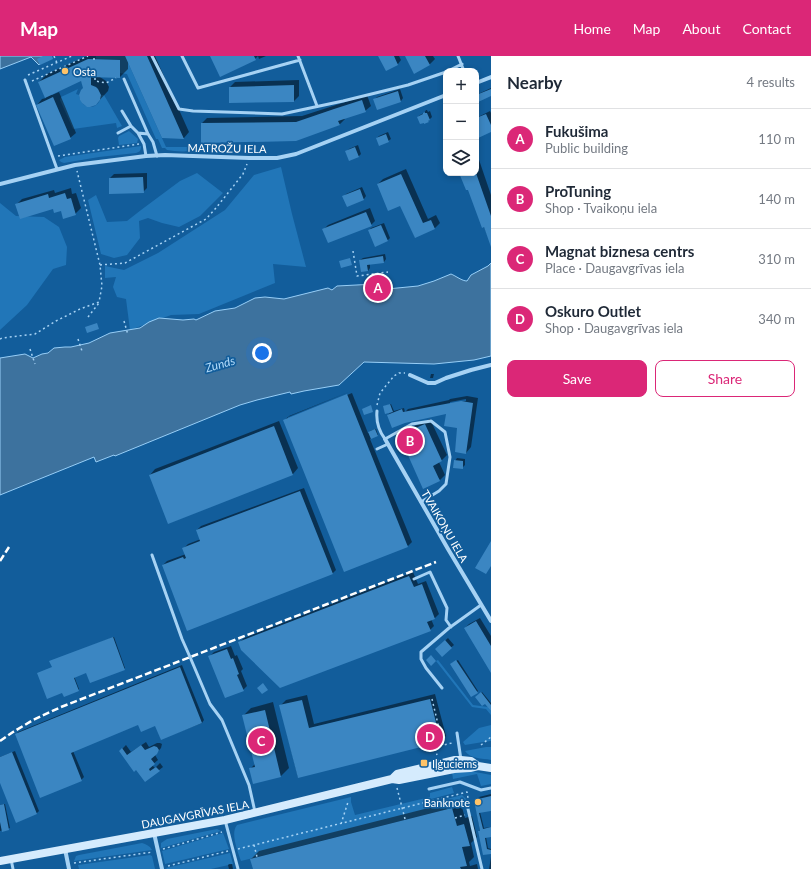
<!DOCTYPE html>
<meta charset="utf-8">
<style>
body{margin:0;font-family:Lato,sans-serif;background:#f2f2f3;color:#1f2937}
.controls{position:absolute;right:12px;top:12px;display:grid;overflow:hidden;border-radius:8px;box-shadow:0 2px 6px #0003}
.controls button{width:36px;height:36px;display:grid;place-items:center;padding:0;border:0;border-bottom:1px solid #e0e1e3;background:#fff;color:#1f2937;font:20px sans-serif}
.you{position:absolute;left:262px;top:297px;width:14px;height:14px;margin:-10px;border:3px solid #fff;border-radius:50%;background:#1a73e8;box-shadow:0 0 0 6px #1a73e833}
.badge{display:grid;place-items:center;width:26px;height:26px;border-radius:50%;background:#db2777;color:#fff;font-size:13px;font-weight:700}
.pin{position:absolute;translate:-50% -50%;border:2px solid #fff;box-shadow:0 1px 4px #0006}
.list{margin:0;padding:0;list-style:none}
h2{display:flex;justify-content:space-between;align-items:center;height:52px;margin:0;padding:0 16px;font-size:17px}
h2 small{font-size:13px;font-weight:400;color:#747a83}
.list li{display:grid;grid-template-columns:26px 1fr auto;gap:12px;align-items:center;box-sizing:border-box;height:60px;padding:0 16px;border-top:1px solid #e0e1e3}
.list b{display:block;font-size:15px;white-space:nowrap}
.list p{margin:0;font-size:13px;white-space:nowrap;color:#747a83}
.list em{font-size:13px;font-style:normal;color:#747a83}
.actions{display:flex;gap:8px;padding:12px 16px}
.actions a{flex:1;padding:9px 0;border:1px solid #db2777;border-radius:8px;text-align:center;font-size:14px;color:#db2777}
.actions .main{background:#db2777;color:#fff}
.icon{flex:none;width:22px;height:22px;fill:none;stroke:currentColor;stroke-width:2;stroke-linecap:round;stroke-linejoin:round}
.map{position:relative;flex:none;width:491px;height:813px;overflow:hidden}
header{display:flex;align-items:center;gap:24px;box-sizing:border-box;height:56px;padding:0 20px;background:#db2777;color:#fff}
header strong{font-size:19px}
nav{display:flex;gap:22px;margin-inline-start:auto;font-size:14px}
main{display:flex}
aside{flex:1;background:#fff}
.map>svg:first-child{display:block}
.green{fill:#2176b8}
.water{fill:#3d729e;stroke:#97cef7}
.shadow{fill:#0007;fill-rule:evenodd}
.building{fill:#3b86c2}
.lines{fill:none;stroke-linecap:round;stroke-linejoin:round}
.path{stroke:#a6d2f4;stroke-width:1.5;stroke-dasharray:2 3;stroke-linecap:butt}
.lane{stroke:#a6d2f4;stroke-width:3}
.street{stroke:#a6d2f4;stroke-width:4}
.secondary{stroke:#d5ebfd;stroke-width:8}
.rail{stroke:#fff;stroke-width:2.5;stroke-dasharray:7 3;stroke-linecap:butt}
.poi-dot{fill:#ffc368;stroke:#125d9b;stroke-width:1.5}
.labels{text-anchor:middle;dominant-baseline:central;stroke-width:3.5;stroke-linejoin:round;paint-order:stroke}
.poi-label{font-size:11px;fill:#fff;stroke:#125d9b;text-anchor:start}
.street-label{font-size:11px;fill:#fff;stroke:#125d9b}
.water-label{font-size:12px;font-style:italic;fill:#b2dbfa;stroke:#125d9b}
</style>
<header>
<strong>Map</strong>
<nav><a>Home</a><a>Map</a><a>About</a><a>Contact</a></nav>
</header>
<main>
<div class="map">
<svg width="491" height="813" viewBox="0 0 491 813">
<rect width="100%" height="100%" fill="#125d9b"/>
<path class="green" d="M96,0H125L166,91H195C189,98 176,95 167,94L165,92H162L158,83H156L127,18L120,17V4H96Z
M78,33L76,38L79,39C81,55 100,55 101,39H104L122,70L117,72L116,67L73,73L60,44L61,41Z
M129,75L138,83L137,87L119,89L118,82L119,80Z
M141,90C141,94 140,96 136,97L99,101L64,107L61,106L59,104L65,101Z
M281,111L292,158L306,211L273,208L275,227L199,258L171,259L130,274L126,243L117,241L113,231L116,221L105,222V210L124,214L158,197L225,154L254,119Z
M197,117L223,137L200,160L179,171L162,167L148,162L139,165L140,182L127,199L114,202L101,198L88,144L96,139L107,166L127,165L141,154L180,125Z
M0,147L16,160L44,161L59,171L67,191L66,209L53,213L27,249L0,274Z
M438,604L473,649L488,651L491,655V659L486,653L472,651L436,605Z
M491,669V685L483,686L465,689L463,686L479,672Z
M486,691H491V704C482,702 470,703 465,695Z
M465,714L491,719V728L481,730L477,718L453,723L452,716Z
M452,731L454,737L431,743L432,747L462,739L466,743L467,747L452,752L241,805C238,796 230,777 237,769L351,741V746L355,759L430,741V737Z
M217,773L221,775L161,792V787L167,783Z
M223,777L229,793L165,808L162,795Z
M142,787C146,788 150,790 152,794L74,805L76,800L79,799Z
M230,797L233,808L211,813H167L166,812Z
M150,799L152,800L155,813H79L78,809Z"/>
<path class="water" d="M0,0H45L39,9L31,1L0,13Z
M491,207V300L474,304L434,308L364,306L339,329L304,335L291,338L290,336L257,344L240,349L115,400L114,399L96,406L94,401L0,439V302L25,298L33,302L42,298L48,297L54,292L65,291H71L89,287L110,277L140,272L149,266L159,262L183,264L194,263L196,264L215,255L235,252L255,242L265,241L284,243L328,232L332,234L337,230L376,228V230H374L375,237L381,236L380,230L379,229V228H382L387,233L418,230L434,225L451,218C456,220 462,225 467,225L471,219L488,210Z"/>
<path class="shadow" d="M87,0H155L189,76L184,82L163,81L128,3V13L120,21H100L106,25L109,31L108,35L96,48L84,32L81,24L51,38L52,39L59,36L76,77L70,82L37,49L42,43L46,42L39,26L47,18Z
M211,0H266L259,3L258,0L255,3Z
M379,0H399L401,4L398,8Z
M406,0H433L435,3L429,9Z
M299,24V40L294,45L230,31L235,26Z
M491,32V39L476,46V39Z
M400,33L403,42L401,45L375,43L377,41Z
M367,39L371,50L365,55L344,62L345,63L339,69L202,86V67L207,62L302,60Z
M426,54H427L428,56L430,55L432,61L428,65L425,67L418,61L420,59L424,57Z
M490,55L491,57V75L476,82V62Z
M388,76L391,83L388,85L377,82L379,80Z
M358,89L361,98L359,100L350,104L346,96L349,93Z
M476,95L491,139V188L469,133L460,117H476Z
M406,113L428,163L436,159L440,167L435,172L415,181L401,149L378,128L383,123Z
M147,117V132L143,136L110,122L114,118Z
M362,131L366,140L364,143L348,150L344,141L346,138Z
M71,132L72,138L76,137L81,152L75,158L54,152L16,149L22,143L54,134L55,137Z
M370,152L375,165L371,169L324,173L328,169Z
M384,167L390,182L388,184L376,190L369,175L371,172Z
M385,198L386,203L384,206L370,208V212L368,215L360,204L363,202Z
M431,318H434L433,322H430Z
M351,335L288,361V363L352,337L368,377L370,375L376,373L378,379L370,383L412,486L408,490L285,364L289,360Z
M467,340L478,342L471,391L466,397L458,371L447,357L388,359L392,355L385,350L391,348L394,355L404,352L405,356L408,353L449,344L450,343ZM466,343V345L450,348V346Z
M430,363L447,399L441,405L439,406L445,419L440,424L400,380L406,374Z
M279,365L298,412L293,418L169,467L150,419L155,413Z
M457,402L465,403V409L462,412L455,405Z
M304,432L336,514L332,518L163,509L167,505L186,498L184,492L188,488L201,483L197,474L201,470Z
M413,516L418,528L426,525L439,558L435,562L431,563L434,570L430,574L240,586L244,582Z
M480,562L491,580V615L465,572L469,568Z
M114,581L125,612L124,613L87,615L74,620L79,633L78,634L53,611L52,605Z
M448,582L454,589L442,599L439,590Z
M231,590L235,600L237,599L243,613L241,615L247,630L243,634L210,600L214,596Z
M458,604L478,635L477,636L452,607Z
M182,609L204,664L202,667L161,683L156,669L139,668L73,695L84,721L81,724L16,679L18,676Z
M482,636L491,647V653L485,646L476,641Z
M435,638L446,680L440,685L298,721L280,650L286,644L307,639L314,668Z
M273,646L289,712L281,720L254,726L250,713L255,708L243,660L251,652Z
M146,686L149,691L157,687H160L162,688L161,692L155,699L158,704L152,709L155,712L160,707L163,711L146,724L120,695L126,689L131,696Z
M15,695L39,755L37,757L17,766L0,725V701Z
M491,738V753L480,756L484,772L491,771V780L486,781L488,792L491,793V797L484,798L479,776L480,775L475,745L479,741Z
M460,744L465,762L472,760L477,781L471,787L474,801L469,806L470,810L477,808L478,813H254L251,803L259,795Z
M5,748L10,772L0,775V749Z
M491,801V813H489Z
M229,808H232L233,813H229L228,809Z"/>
<path class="building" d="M43,0H52L53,3L40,9L37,3Z
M125,0H147L184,83L162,82Z
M210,0H254L256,4L220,21Z
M378,0H394L398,9L386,15Z
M405,0H425L430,9L414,18Z
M88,3L120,4V22L91,21V29L96,31L98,33L101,39L100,44L96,49L90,51H87L82,47L80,44L79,39L81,34L83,32L81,25L45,42L38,26Z
M294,29V46L229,47V31Z
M491,33V40L476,47V39Z
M398,35L401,46L377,54L373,43Z
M53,41L71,83L54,90L36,49Z
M362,44L366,56L338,65L340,69L296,85L201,87V67L296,66L334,53Z
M425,56V57H427L430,64L428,65L429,66L424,68V67L420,68L417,61L423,58V57Z
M486,58L491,69V76L476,83V62Z
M386,78L389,86L379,90L376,82Z
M355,91L359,101L349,105L345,95Z
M459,117H476L491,160V191L484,171L482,172L468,134H466Z
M401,118L423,167L431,164L435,173L415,182L400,150L388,155L377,128Z
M143,121L144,137L109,138V122Z
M360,133L364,144L347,151L342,140Z
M65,137L67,143L71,142L76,159L63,163L61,155L54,157L53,153L20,163L15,148L48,138L49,142Z
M366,156L372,170L328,187L322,173Z
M381,169L388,185L375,191L368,174Z
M383,200L384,207L367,209L368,215L361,216L359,204Z
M350,202L352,209L341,212L339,205Z
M97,267L99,273L87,277L85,271Z
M347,338L408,491L344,516L283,364Z
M461,345L473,347L466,398L455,396L457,372L444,370L446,358L405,367L392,372L387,359L402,353L403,356Z
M390,348L393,356L385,358L383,350Z
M371,349L373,356L364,359L362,353Z
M425,368L442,405L433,410L440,425L423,433L399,379Z
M274,370L293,419L168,468L149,419Z
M375,373L378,380L371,383L368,376Z
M454,404L463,405V413L453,412Z
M300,435L333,518L187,575L162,509L183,501L184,503L186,502L182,492L200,485L196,474Z
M491,485V510L486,518L475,512Z
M409,520L414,531L422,528L435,563L427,566L431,575L280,632L241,594L238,586Z
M476,565L491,590V617L464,572Z
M113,581L125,614L90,627L86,617L74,622L79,635L64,641L62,637L47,643L37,617L52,611L49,605Z
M445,584L452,592L442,601L435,593Z
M227,593L231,603L233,602L239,618L237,619L244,635L225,642L208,600Z
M431,599L436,605L431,610L426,604Z
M456,604L478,637L471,641L450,608Z
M180,611L202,667L161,684L155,670L141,676L138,669L71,697L82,725L40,742L15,678Z
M263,627L268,634L262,638L257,632Z
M481,636L491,649V655L485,648L482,650L475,641Z
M430,643L441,686L298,722L279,649L302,644L309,672Z
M265,654L281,721L253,728L249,712L255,711L242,659Z
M141,689L145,694L154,690L157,691L159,694L157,698L151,703L155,708L149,713L150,715L156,711L160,715L145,726L136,714L134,716L119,695L122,692L127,699Z
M12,696L37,758L16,767L0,727V701Z
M491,740V755L479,757L483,773L491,771V781L485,782L487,793L491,794V798L483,799L478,775H480L474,744Z
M4,748L9,774L2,776L0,766V749Z
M452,752L457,770L464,768L470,790L462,791L467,810L460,811L461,813H253L250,803Z"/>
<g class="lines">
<path class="path" d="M54,0L57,7
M94,4V0
M28,19L72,0
M95,22V25L106,27L116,22
M32,25L88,0
M58,100L139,88
M353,195L357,220L388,216
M100,209L125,207L206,163L216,152L243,118L247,108
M376,217L377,230
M88,261L99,247
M124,265L128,279
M0,283L2,282L35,278L56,265L80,253L99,246L102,230L100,209L77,115
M78,283L82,295
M30,293L35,308
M377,349L380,337L394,320L399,317H405
M432,643L443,689
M434,688L437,699
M481,689L491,681
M435,691L452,687
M397,732L405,763
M455,762L465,759
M341,768L348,746
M254,789L257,801
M163,793L222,776
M238,793L467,736L469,748
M74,807L153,796
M168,810L228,795"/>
<path class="lane" d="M152,0L179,53L193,55L282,58L343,45L408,29L446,16
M182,0L198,32L300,4
M298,0L317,50
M458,0L464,15
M448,15L462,8
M124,23L148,78L153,86L157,100
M25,24L57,113
M122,55L131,70L138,77L148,78
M118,77L131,70
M138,77L144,88L146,100
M377,355C376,365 379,375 385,383L412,368L431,365L445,376L450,401L446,428L439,435L421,446
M377,393L388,388
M152,499L182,583L190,601L210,648L222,664L249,729L255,756
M414,523L430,516L447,552L446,564L451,571
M442,632L426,612L421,603V596L449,572L481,549
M457,677L461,704
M429,733L460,726L481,734L491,732
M468,753L482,813
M225,764L238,813
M11,803L13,813"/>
<path class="street" d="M476,27L491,21
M0,128L75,109L146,100L165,99L249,102H277L296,98L446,39
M410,319L428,327H435L446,322L471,314L491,309
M385,383L448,493L491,565
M154,777L162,813
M65,793L69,813"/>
<path class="secondary" d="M392,723L397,718L455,704H461L471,705L478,710L491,712
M0,805L225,764L392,723L399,724L454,713L470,712L478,710"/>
<path class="rail" d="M0,505L9,491
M0,685L13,676L33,664L61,651L436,506"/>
</g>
<g class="poi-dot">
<circle cx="65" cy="15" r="4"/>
<rect x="420" y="703" width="8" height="8" rx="2"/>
<circle cx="478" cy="746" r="4"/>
</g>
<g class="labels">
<g class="poi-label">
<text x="73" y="15">Osta</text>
<text x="432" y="707">Iļģuciems</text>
<text x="470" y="746" text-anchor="end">Banknote</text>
</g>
<g class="street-label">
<text transform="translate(227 92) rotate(1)">MATROŽU IELA</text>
<text transform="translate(445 470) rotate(60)">TVAIKOŅU IELA</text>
<text transform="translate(195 758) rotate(-11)">DAUGAVGRĪVAS IELA</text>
</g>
<g class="water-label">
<text transform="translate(220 308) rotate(-16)">Zunds</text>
</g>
</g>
</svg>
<div class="controls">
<button>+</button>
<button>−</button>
<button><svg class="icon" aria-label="layers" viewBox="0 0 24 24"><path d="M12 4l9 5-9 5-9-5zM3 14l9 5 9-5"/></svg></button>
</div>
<div class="you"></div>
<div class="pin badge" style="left:378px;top:232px">A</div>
<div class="pin badge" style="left:410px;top:385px">B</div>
<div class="pin badge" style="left:261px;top:685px">C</div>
<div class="pin badge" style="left:430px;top:681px">D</div>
</div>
<aside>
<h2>Nearby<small>4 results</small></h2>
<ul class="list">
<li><span class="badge">A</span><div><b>Fukušima</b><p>Public building</p></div><em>110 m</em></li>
<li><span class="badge">B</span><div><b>ProTuning</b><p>Shop · Tvaikoņu iela</p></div><em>140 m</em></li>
<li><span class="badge">C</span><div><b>Magnat biznesa centrs</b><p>Place · Daugavgrīvas iela</p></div><em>310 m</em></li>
<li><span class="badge">D</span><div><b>Oskuro Outlet</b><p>Shop · Daugavgrīvas iela</p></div><em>340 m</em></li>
</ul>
<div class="actions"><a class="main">Save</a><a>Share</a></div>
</aside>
</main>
